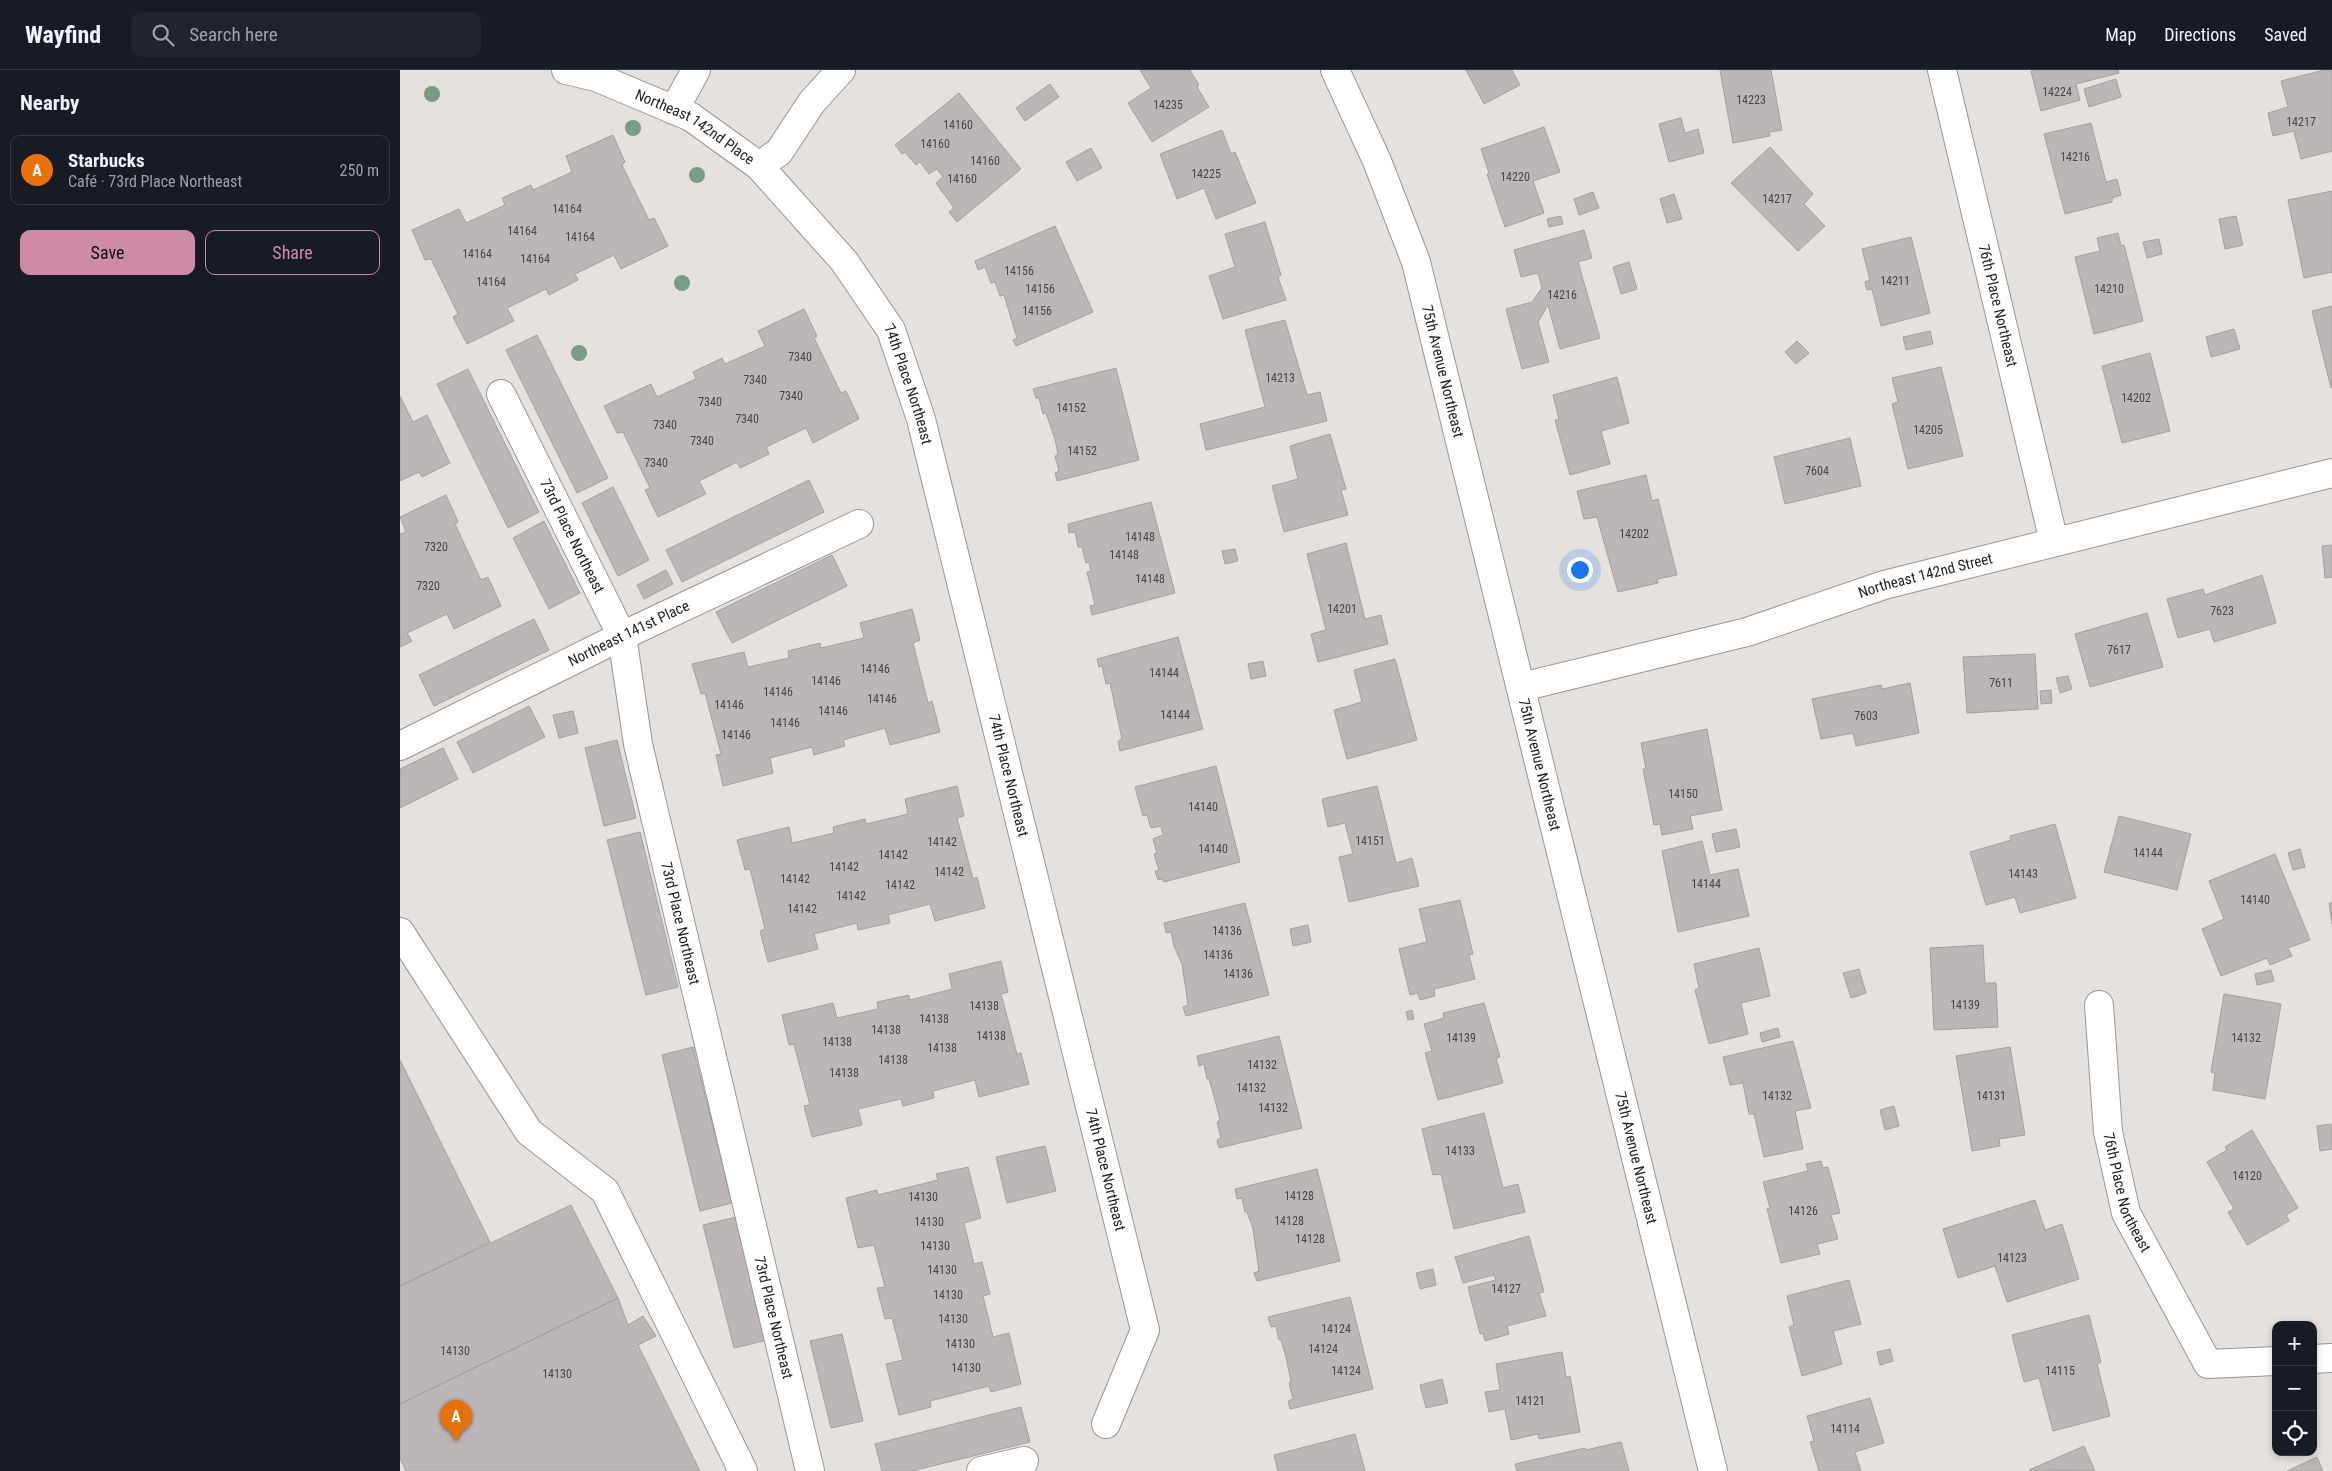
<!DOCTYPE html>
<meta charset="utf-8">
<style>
body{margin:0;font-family:"Roboto Condensed",sans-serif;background:#20242c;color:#f1f3f6}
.controls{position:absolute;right:15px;bottom:15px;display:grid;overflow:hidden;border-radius:10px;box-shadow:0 2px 8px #0003}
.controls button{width:45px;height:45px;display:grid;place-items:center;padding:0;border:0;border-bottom:1px solid #363941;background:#171b24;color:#f1f3f6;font:25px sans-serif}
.you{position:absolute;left:1179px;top:499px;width:18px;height:18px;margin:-12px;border:4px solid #fff;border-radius:50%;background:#1a73e8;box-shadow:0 0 0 8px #1a73e833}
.badge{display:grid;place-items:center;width:32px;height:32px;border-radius:50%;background:#ce8ba6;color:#fff;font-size:16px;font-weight:700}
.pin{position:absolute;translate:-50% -41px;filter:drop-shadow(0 1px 2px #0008)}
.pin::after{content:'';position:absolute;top:26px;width:18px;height:15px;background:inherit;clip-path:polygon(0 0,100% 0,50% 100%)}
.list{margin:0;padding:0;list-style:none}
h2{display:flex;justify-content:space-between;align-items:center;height:65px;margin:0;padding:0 20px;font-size:21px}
h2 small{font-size:16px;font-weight:400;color:#9ea1a6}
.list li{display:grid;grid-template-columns:32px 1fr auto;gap:15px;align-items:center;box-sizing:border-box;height:70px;margin:0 10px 10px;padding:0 10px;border:1px solid #363941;border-radius:10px}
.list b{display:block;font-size:19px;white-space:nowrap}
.list p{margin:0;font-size:16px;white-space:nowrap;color:#9ea1a6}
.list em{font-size:16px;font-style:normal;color:#9ea1a6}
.actions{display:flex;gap:10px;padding:15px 20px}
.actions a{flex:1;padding:11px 0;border:1px solid #ce8ba6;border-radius:10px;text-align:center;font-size:18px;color:#ce8ba6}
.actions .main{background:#ce8ba6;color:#111}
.icon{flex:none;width:28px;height:28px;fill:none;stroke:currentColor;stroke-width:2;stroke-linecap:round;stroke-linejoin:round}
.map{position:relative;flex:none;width:1932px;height:1401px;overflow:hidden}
header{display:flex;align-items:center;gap:30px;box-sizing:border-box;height:70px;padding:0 25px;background:#171b24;border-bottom:1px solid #363941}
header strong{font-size:24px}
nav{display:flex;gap:28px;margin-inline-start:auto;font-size:18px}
.search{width:350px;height:45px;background:#20242c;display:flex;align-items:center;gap:12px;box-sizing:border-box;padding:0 18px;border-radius:10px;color:#9ea1a6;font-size:19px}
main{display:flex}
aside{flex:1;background:#171b24}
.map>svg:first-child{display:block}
.building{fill:#bcb7b6;stroke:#a5a0a0}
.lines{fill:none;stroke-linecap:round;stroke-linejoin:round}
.minor-casing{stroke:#999592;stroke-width:30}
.minor{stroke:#fff;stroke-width:28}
.tree{fill:#7b9b87}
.labels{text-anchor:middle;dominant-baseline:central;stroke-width:5;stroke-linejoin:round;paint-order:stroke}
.number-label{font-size:12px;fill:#494646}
.street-label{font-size:15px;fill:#232120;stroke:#e5e1de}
</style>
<header>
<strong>Wayfind</strong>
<div class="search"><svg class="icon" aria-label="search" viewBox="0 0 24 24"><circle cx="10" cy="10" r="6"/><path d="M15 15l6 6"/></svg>Search here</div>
<nav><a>Map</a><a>Directions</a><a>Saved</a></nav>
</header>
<main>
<aside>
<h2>Nearby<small></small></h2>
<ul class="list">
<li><span class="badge" style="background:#e8710a">A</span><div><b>Starbucks</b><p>Café · 73rd Place Northeast</p></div><em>250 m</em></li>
</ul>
<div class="actions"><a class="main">Save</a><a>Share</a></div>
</aside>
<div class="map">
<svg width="1932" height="1401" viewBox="0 0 1932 1401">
<rect width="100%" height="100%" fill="#e5e1de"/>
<path class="building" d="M740,0H790L799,15L797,17L809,37L752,72L728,33L751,18Z
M1066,0H1112L1120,15L1084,34Z
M1320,0H1371L1382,60L1369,62L1370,66L1333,73Z
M1635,0H1718L1719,3L1676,14L1680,30L1641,41L1631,1Z
M1924,0H1931L1932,4V81L1901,89L1894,61L1873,66L1868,43L1888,37L1881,11Z
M1716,9L1721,27L1689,37L1684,19Z
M650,14L659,27L625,51L616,38Z
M559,23L621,99L557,152L549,142L554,138L536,113L543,107L537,99L529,104L520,92L516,95L505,82L502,84L495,75Z
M1281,48L1285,63L1298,59L1304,83L1269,92L1259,54Z
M1691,53L1706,112L1717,109L1721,125L1712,128V132L1665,144L1644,64Z
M1144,57L1160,102L1133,111L1144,143L1105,157L1087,104L1089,103L1081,79Z
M822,60L831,84L835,82L856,133L816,149L804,118L777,129L760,84Z
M213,65L225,92L222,95L249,150L254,148L268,176L221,199L214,185L175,204L178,210L149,225L146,219L107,238L114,251L67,274L53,247L58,244L31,189L25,190L12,160L59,139L66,153L105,135L102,128L131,115L133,120L172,102L166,86Z
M1370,77L1413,124L1404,134L1425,156L1398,181L1331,113Z
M691,78L702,98L677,111L666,92Z
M1932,121V202L1904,208L1888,130Z
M1193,122L1199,138L1179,145L1174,129Z
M1274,124L1282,149L1267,153L1260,129Z
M1161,146L1163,154L1149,157L1147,149Z
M1836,146L1843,175L1825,179L1819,149Z
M865,152L881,205L878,207L886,230L823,249L809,206L835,197L825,164Z
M655,156L693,242L616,276L613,270L617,268L604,225L600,226L595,212L591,213L585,197L578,200L575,191Z
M1184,160L1192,188L1178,192L1200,268L1160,279L1148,235L1138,252L1149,292L1122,299L1106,239L1132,232L1142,218L1138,203L1121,207L1114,180Z
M1718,163L1721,176L1724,175L1743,251L1694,264L1675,187L1700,181L1697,168Z
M1511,167L1530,243L1481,256L1472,219L1467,220L1465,212L1470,210L1462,179Z
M1759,169L1762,184L1747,188L1743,172Z
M1229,192L1237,219L1221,224L1213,197Z
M1932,236V318H1931L1912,241Z
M404,239L417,266L414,268L441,323L446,321L459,349L413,373L406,358L366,377L369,384L340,398L337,392L299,411L306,424L258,447L245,420L250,418L223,362L217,363L204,336L251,314L257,327L296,309L293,302L322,288L325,294L365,276L358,261Z
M885,250L907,325L920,322L927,351L806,380L800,354L865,337L845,260Z
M1834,259L1840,279L1811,287L1806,267Z
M1530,261L1533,274L1506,280L1503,267Z
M137,265L208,408L177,423L106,280Z
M1397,271L1409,283L1396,294L1385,282Z
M1750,283L1770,361L1722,373L1702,296Z
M1541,297L1563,386L1508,399L1492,334L1498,332L1492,308Z
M716,298L739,390L657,411L655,403L659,401L655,386L658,385L655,369L646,343L643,344L639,328H636L633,319Z
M68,299L139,442L108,458L37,314Z
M1217,307L1229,353L1201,361L1210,394L1170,405L1155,350L1159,349L1153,325Z
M0,326L13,352L27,345L50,393L22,407L19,402L0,411Z
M930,364L946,419L941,420L948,445L884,462L872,416L898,409L890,376Z
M1450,368L1461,416L1385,434L1374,387Z
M1246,405L1252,431L1258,429L1277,505L1257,509L1258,513L1218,522L1197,447L1184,449L1177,421Z
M409,410L424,442L282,512L266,480Z
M213,417L249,490L218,506L182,433Z
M46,425L58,452L55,454L81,510L88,507L101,536L54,559L47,544L7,563L12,571L0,577V464L6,462L0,447Z
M751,432L775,523L692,545L690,536L695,535L687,502L691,501L689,492L686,493L682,477H678L675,462L669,463L668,454Z
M144,451L180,523L149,539L113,468Z
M946,473L965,549L981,545L988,574L918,592L911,564L926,560L907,484Z
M1932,475V507L1925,508L1922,476Z
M835,479L838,491L825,494L822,481Z
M432,485L447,516L332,573L316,542Z
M266,500L273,514L244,529L237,515Z
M1862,505L1876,553L1814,572L1810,559L1778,568L1767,529L1803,519L1805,525Z
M512,539L520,570L513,573L528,633L532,631L540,662L490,675L485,658L443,670L445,676L414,685L412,677L370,688L373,703L323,716L316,685L321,684L305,623L301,624L292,594L344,582L348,597L389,588L388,581L420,573L421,578L464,568L460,553Z
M1747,543L1763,597L1690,617L1675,564Z
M134,549L149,580L34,636L19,605Z
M778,567L803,659L720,681L718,671L722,669L710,613L706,614L702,596L699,597L697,589Z
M1635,584L1638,639L1567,643L1563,587Z
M995,589L1017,670L947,689L934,640L962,632L954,600Z
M863,591L866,606L851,609L848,594Z
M1668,606L1672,619L1660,623L1656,608Z
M1510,613L1519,663L1456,676L1453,663L1421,669L1412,629L1481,615L1482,619Z
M1651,620L1652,633L1641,634L1640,621Z
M129,636L145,667L73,703L57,672Z
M173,641L178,663L159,668L153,645Z
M1307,659L1322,740L1290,746L1293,759L1262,765L1260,754L1254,755L1243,699H1246L1241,673Z
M217,670L236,748L204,756L185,678Z
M43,678L58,709L0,738V699Z
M816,696L840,792L764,812L762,809L758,810L755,801L759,800L754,784L757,783L753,769L763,765L761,756L751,758L747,745L743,746L735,717Z
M557,716L564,746L557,748L573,809L577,807L585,838L535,851L530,834L488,845L490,853L458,860L457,853L414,864L418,879L368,892L360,861L365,859L350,799L345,800L337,770L389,757L392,773L434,763L433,757L465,749L466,754L508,744L505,729Z
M977,716L996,793L1012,788L1019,816L949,832L939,787L953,784L945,753L928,757L922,729Z
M1719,746L1791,764L1777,820L1704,802Z
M1655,754L1676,828L1620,843L1615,827L1586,835L1570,782L1611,770L1610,766Z
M1336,759L1340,777L1316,782L1312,764Z
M240,762L278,917L246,925L207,770Z
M1302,771L1310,805L1338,799L1349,846L1278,862L1262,781Z
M1900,779L1905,797L1893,800L1888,783Z
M1875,784L1910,870L1888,878L1892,886L1870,895L1867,888L1821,906L1802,859L1824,849L1809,811Z
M1060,830L1073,884L1069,885L1075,909L1034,919L1035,926L1020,930L1018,923L1010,925L999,879L1027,872L1019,839Z
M845,833L869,925L786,946L783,937L788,935L782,894L774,876L771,862L766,863L764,853Z
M1929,833H1932V854Z
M908,855L911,872L893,876L890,859Z
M1583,875L1585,913H1596L1598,957L1534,960L1530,878Z
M1359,878L1370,926L1341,933L1348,964L1309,974L1295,920L1299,918L1294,894Z
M601,891L608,922L601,924L617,984L621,983L629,1014L579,1027L575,1010L533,1021L534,1028L503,1036L501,1029L458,1039L462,1055L412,1067L404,1036L410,1035L394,974L389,975L382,945L433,933L437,948L478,939L477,932L509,925L510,930L552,919L549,904Z
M1459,899L1466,923L1451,928L1443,903Z
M1871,900L1874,911L1857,915L1855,904Z
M1824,924L1881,934L1865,1029L1813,1020L1815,1003L1811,1002Z
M1084,933L1100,987L1096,988L1103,1013L1038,1030L1025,983L1032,981L1024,954L1044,948L1043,943Z
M1012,940L1014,949L1008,950L1006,942Z
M1378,958L1380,967L1362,972L1360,963Z
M879,966L902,1058L819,1078L817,1070L821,1068L817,1052L820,1050L814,1026L809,1009H807L804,994L799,996L797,986Z
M1393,971L1411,1038L1395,1041L1403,1079L1364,1087L1354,1044H1349L1343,1013L1330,1015L1323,987Z
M293,977L332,1133L300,1141L262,985Z
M1610,977L1625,1065L1599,1069L1600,1076L1572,1081L1556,986Z
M0,990L90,1172L0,1216Z
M1494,1036L1499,1056L1485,1060L1480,1040Z
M1084,1043L1103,1118L1118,1114L1125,1142L1054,1159L1041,1104L1033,1105L1022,1059Z
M1931,1054L1932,1079L1920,1081L1917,1056Z
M1852,1060L1898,1138L1886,1145L1889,1151L1847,1175L1828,1142L1834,1139L1807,1092L1827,1080L1825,1077Z
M645,1076L656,1121L607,1133L596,1087Z
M1421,1091L1423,1098L1428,1097L1440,1143L1431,1145L1438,1169L1417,1174L1420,1184L1381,1193L1367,1139L1370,1138L1363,1112L1408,1101L1406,1094Z
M568,1097L581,1148L564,1153L574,1194L582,1192L590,1224L583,1226L593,1267L609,1263L621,1314L591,1322L589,1316L530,1331L531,1337L499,1345L486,1294L503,1290L492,1248L485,1249L477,1218L485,1217L474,1175L458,1178L446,1128L477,1120L478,1125L538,1110L536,1104Z
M917,1099L940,1191L857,1211L854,1203L859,1201L853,1159L847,1142H845L842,1128L837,1129L835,1119Z
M1635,1130L1645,1160L1662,1154L1679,1209L1607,1232L1595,1196L1558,1208L1543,1159Z
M171,1135L218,1228L0,1334V1216Z
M336,1147L367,1270L334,1278L303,1155Z
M1129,1166L1144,1222L1139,1223L1146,1246L1107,1256L1109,1264L1085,1271L1083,1263L1080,1264L1068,1217L1096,1210L1094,1205L1063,1213L1055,1187Z
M1033,1199L1036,1215L1020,1219L1016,1203Z
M1449,1210L1461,1254L1433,1261L1442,1294L1402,1306L1389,1257L1394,1255L1387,1226Z
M950,1227L973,1319L890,1339L888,1331L893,1329L889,1313L891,1311L886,1287L881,1270H879L876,1256L871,1257L868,1247Z
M218,1228L228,1255L243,1246L256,1266L238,1275L300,1401H6L0,1389V1334Z
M1689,1245L1701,1292L1697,1294L1710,1346L1653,1361L1639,1308L1624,1312L1612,1265Z
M442,1264L463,1351L431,1358L410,1271Z
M1490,1279L1493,1291L1480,1295L1477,1282Z
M1162,1282L1166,1307L1170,1306L1180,1362L1139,1369L1138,1364L1111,1370L1105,1339L1089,1342L1085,1322L1100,1320L1096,1294Z
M1042,1309L1048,1333L1026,1338L1020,1315Z
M1470,1328L1484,1373L1455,1382L1461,1401H1419L1410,1372L1414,1371L1407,1346Z
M621,1337L630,1372L512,1401H482L475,1374Z
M955,1364L965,1401H878L874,1385Z
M1221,1372L1229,1401H1117L1115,1394L1185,1378L1186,1380Z
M1684,1376L1695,1401L1629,1400Z
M1917,1387L1923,1401H1887Z"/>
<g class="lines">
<defs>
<g id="minor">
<path id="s1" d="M166,0L196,7L291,47L359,96L379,82L412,32L441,0"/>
<path id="s2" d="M935,0L977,91L1016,192L1313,1401"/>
<path id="s3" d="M1542,0L1654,472"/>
<path d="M274,40L296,0"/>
<path id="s4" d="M359,96L444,191L491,260L521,349L745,1260L706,1354"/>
<path id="s5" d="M101,324L222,566L238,674L410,1401"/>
<path id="s6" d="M1122,617L1347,562L1484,515L1932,403"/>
<path id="s7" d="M0,676L222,566L459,454"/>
<path d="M0,862L129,1062L205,1121L343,1401"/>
<path id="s8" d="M1699,935L1708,1062L1726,1143L1808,1294L1876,1291"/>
<path d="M1913,1289L1932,1288"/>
<path d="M581,1401L624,1391"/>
</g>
</defs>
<use href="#minor" class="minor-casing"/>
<use href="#minor" class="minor"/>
</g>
<g class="tree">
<circle cx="32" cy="24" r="8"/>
<circle cx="233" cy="58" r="8"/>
<circle cx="297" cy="105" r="8"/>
<circle cx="282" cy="213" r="8"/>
<circle cx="179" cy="283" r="8"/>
</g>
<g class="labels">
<g class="number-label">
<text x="1657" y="22">14224</text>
<text x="1351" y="30">14223</text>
<text x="768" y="35">14235</text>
<text x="1901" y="52">14217</text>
<text x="558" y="55">14160</text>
<text x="535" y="74">14160</text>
<text x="1675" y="87">14216</text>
<text x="585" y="91">14160</text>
<text x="806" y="104">14225</text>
<text x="1115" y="107">14220</text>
<text x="562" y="109">14160</text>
<text x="1377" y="129">14217</text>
<text x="167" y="139">14164</text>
<text x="122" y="161">14164</text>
<text x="180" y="167">14164</text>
<text x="77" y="184">14164</text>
<text x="135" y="189">14164</text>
<text x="619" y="201">14156</text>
<text x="1495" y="211">14211</text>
<text x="91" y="212">14164</text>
<text x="640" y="219">14156</text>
<text x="1709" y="219">14210</text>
<text x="1162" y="225">14216</text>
<text x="637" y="241">14156</text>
<text x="400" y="287">7340</text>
<text x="880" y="308">14213</text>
<text x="355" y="310">7340</text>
<text x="391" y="326">7340</text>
<text x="1736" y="328">14202</text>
<text x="310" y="332">7340</text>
<text x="671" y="338">14152</text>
<text x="347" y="349">7340</text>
<text x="265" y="355">7340</text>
<text x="1528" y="360">14205</text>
<text x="302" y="371">7340</text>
<text x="682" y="381">14152</text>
<text x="256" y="393">7340</text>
<text x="1417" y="401">7604</text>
<text x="1234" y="464">14202</text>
<text x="740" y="467">14148</text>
<text x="36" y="477">7320</text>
<text x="724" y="485">14148</text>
<text x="750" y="509">14148</text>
<text x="28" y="516">7320</text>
<text x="942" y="539">14201</text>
<text x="1822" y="541">7623</text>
<text x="1719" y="580">7617</text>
<text x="475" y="599">14146</text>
<text x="764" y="603">14144</text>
<text x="426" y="611">14146</text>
<text x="1601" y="613">7611</text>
<text x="378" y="622">14146</text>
<text x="482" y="629">14146</text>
<text x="329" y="635">14146</text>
<text x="433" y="641">14146</text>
<text x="775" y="645">14144</text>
<text x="1466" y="646">7603</text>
<text x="385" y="653">14146</text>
<text x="336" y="665">14146</text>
<text x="1283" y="724">14150</text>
<text x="803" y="737">14140</text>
<text x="970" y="771">14151</text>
<text x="542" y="772">14142</text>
<text x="813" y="779">14140</text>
<text x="1748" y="783">14144</text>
<text x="493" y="785">14142</text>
<text x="444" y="797">14142</text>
<text x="549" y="802">14142</text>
<text x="1623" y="804">14143</text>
<text x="395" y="809">14142</text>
<text x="1306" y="814">14144</text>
<text x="500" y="815">14142</text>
<text x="451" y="826">14142</text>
<text x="1855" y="830">14140</text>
<text x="402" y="839">14142</text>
<text x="827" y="861">14136</text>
<text x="818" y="885">14136</text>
<text x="838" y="904">14136</text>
<text x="1565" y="935">14139</text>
<text x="584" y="936">14138</text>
<text x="534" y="949">14138</text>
<text x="486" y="960">14138</text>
<text x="591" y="966">14138</text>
<text x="1061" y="968">14139</text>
<text x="1846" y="968">14132</text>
<text x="437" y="972">14138</text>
<text x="542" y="978">14138</text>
<text x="493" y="990">14138</text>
<text x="862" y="995">14132</text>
<text x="444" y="1003">14138</text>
<text x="851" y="1018">14132</text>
<text x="1377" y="1026">14132</text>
<text x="1591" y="1026">14131</text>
<text x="873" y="1038">14132</text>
<text x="1060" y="1081">14133</text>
<text x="1847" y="1106">14120</text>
<text x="899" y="1126">14128</text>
<text x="523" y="1127">14130</text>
<text x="1403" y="1141">14126</text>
<text x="889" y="1151">14128</text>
<text x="529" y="1152">14130</text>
<text x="910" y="1169">14128</text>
<text x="535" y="1176">14130</text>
<text x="1612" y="1188">14123</text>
<text x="542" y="1200">14130</text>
<text x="1106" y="1219">14127</text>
<text x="548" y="1225">14130</text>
<text x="553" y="1249">14130</text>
<text x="936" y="1259">14124</text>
<text x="560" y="1274">14130</text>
<text x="923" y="1279">14124</text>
<text x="55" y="1281">14130</text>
<text x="566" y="1298">14130</text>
<text x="946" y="1301">14124</text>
<text x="1660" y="1301">14115</text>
<text x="157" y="1304">14130</text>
<text x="1130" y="1331">14121</text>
<text x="1445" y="1359">14114</text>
</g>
<g class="street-label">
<text stroke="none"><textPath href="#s1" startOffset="142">Northeast 142nd Place</textPath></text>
<text stroke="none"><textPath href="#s3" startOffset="242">76th Place Northeast</textPath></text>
<text stroke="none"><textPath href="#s2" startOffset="321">75th Avenue Northeast</textPath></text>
<text stroke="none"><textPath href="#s4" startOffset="268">74th Place Northeast</textPath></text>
<text stroke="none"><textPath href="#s5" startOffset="159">73rd Place Northeast</textPath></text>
<text stroke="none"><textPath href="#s6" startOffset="419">Northeast 142nd Street</textPath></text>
<text stroke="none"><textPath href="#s7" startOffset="255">Northeast 141st Place</textPath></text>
<text stroke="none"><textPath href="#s2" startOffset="726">75th Avenue Northeast</textPath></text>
<text stroke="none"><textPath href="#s4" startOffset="672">74th Place Northeast</textPath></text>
<text stroke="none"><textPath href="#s5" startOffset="564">73rd Place Northeast</textPath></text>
<text stroke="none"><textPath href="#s2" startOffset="1131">75th Avenue Northeast</textPath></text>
<text stroke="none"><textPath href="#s4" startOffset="1078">74th Place Northeast</textPath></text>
<text stroke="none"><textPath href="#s8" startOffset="191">76th Place Northeast</textPath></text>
<text stroke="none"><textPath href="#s5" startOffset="969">73rd Place Northeast</textPath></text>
</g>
</g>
</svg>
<div class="controls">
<button>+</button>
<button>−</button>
<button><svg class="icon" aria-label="locate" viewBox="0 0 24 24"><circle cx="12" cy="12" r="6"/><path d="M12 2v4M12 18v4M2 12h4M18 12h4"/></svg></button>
</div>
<div class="you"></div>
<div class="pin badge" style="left:56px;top:1371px;background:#e8710a">A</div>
</div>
</main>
